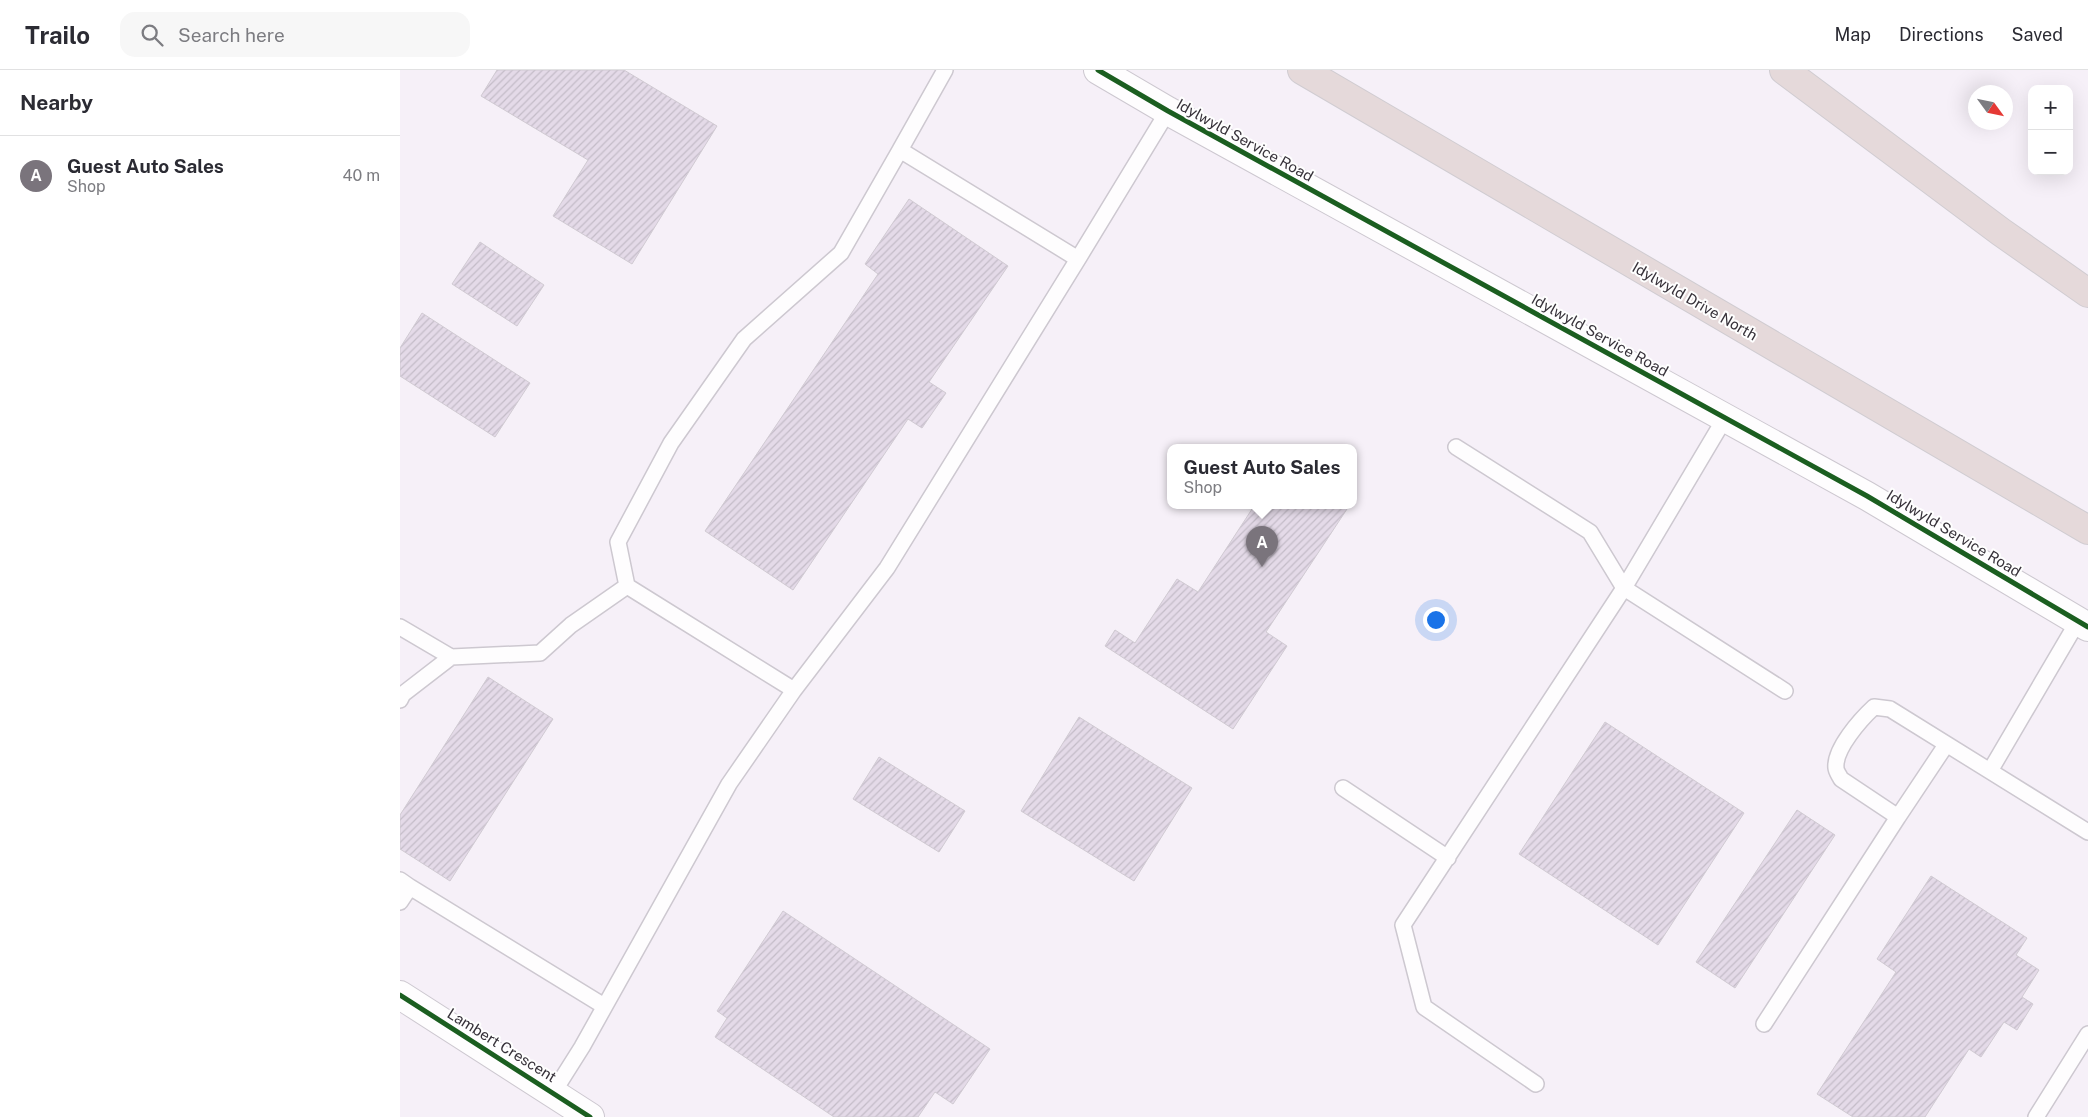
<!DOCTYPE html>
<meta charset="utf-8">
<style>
body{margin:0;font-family:"Public Sans",sans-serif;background:#f7f7f7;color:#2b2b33}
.controls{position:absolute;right:15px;top:15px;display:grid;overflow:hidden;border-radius:10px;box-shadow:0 5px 20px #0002}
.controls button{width:45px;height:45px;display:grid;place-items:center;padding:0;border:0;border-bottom:1px solid #e1e1e2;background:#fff;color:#2b2b33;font:25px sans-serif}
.compass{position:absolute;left:1568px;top:15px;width:45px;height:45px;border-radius:50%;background:#fff;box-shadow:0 5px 20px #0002;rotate:123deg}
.you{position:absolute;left:1035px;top:549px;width:18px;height:18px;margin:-12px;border:4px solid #fff;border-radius:50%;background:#1a73e8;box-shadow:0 0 0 8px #1a73e833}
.badge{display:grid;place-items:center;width:32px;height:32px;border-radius:50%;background:#7a747c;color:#fff;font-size:16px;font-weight:700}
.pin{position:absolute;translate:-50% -41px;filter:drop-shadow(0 1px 2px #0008)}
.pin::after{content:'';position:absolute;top:26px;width:18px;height:15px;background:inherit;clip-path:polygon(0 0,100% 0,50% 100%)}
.popup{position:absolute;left:767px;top:374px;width:190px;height:65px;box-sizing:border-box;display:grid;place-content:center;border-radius:10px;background:#fff;filter:drop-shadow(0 1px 4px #0005);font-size:16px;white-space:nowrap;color:#7c7c81}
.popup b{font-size:19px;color:#2b2b33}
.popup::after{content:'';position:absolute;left:50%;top:100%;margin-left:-10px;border:10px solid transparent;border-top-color:#fff}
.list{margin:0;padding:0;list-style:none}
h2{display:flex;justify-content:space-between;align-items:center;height:65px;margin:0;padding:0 20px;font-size:21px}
h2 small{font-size:16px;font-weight:400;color:#7c7c81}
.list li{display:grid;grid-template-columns:32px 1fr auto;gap:15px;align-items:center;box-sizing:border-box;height:80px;padding:0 20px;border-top:1px solid #e1e1e2}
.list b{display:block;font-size:19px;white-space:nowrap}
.list p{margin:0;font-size:16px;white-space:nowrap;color:#7c7c81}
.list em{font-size:16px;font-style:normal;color:#7c7c81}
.icon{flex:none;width:28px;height:28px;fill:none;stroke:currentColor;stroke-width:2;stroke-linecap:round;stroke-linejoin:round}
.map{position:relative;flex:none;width:1688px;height:1047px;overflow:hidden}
header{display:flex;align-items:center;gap:30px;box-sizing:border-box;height:70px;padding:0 25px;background:#fff;border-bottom:1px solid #e1e1e2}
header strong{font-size:24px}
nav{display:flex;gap:28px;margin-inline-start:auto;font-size:18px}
.search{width:350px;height:45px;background:#f7f7f7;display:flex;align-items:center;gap:12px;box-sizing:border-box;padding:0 18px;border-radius:15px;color:#7c7c81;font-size:19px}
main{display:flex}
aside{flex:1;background:#fff}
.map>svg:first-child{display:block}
.building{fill:url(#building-hatch);stroke:#d0cad2}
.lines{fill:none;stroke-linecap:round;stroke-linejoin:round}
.lane-casing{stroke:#cdc8d0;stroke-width:18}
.street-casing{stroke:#cdc8d0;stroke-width:30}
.highway-casing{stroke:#d0ccd1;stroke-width:30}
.lane{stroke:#fefdfe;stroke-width:15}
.street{stroke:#fefdfe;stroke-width:28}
.highway{stroke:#e5d9da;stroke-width:28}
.cycleway-casing{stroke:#fefefe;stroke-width:8}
.cycleway{stroke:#1b5e20;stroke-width:5}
.labels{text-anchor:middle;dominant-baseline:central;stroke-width:4;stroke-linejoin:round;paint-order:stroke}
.street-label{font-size:15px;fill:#37323a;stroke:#fefefe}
</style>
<header>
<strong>Trailo</strong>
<div class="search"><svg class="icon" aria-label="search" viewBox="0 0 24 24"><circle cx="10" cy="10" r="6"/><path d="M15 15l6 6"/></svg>Search here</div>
<nav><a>Map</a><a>Directions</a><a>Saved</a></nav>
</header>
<main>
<aside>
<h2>Nearby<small></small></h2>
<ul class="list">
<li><span class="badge">A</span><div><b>Guest Auto Sales</b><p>Shop</p></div><em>40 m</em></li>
</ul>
</aside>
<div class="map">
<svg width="1688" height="1047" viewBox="0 0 1688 1047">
<defs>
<pattern id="building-hatch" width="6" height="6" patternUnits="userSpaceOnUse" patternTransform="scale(1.25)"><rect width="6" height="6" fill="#e4dae8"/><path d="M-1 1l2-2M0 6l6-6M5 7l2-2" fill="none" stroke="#c4bcc8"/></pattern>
</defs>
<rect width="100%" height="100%" fill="#f6f0f8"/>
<path class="building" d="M97,0H224L317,56L232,194L153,146L188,90L81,26Z
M509,129L608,196L529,312L546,323L522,358L508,349L393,520L305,461L478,204L465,194Z
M80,172L144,215L117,256L52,214Z
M22,243L130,313L95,367L0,306V278Z
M854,436H949L866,562L887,576L833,659L705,576L715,560L735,573L777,509L798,522Z
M88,607L153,649L50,811L0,779V745Z
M679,647L792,718L734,811L621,741Z
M1205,652L1344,743L1258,875L1119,784Z
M479,687L565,741L539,782L453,729Z
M1397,740L1435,765L1335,918L1296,892Z
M1531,806L1627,868L1616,885L1639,900L1622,927L1633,934L1617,960L1604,952L1581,987L1569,979L1525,1047H1453L1417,1024L1496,902L1477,889Z
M383,841L590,979L553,1034L535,1022L518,1047H434L315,967L327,948L317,941Z"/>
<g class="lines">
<defs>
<path id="lane" d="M545,0L500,80L678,189L768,41
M500,80L441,183L344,269L271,373L218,472L227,516L394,620L487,498L678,189
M1325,348L1224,518L1385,621
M1056,377L1190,462L1224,518L1003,855L1024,937L1136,1014
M0,557L51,587
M0,630L3,624L51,587L140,583L171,555L227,516
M1590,701L1678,551
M943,718L1048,788
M1498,747L1546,675
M0,810L10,817L0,832
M10,817L204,936
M1364,954L1498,747L1441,709C1439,705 1436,701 1436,698C1434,679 1461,649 1474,637L1490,639L1688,762
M153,1023L182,977L329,714L394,620
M1636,1047L1688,964"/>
<path id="street" d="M698,0L768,41L1467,426L1688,557
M0,925L190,1047"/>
<path id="highway" d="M902,0L1688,460
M1384,0L1601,162L1688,223"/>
</defs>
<use href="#lane" class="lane-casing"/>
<use href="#street" class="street-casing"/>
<use href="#highway" class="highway-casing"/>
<use href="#lane" class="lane"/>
<use href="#street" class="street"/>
<use href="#highway" class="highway"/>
<defs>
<path id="cycleway" d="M698,0L768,41L1467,426L1688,557
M0,925L190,1047"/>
</defs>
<use href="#cycleway" class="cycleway-casing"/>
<use href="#cycleway" class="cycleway"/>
</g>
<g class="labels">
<g class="street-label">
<text transform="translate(845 70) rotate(29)">Idylwyld Service Road</text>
<text transform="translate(1295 231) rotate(30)">Idylwyld Drive North</text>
<text transform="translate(1200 265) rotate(29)">Idylwyld Service Road</text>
<text transform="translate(1554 463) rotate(31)">Idylwyld Service Road</text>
<text transform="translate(102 975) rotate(32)">Lambert Crescent</text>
</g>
</g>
</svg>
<div class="controls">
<button>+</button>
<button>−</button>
</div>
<svg class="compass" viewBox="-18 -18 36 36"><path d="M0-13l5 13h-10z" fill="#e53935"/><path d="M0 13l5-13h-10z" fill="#7c7c81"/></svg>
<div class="you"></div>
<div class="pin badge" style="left:862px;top:497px">A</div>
<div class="popup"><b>Guest Auto Sales</b>Shop</div>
</div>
</main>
